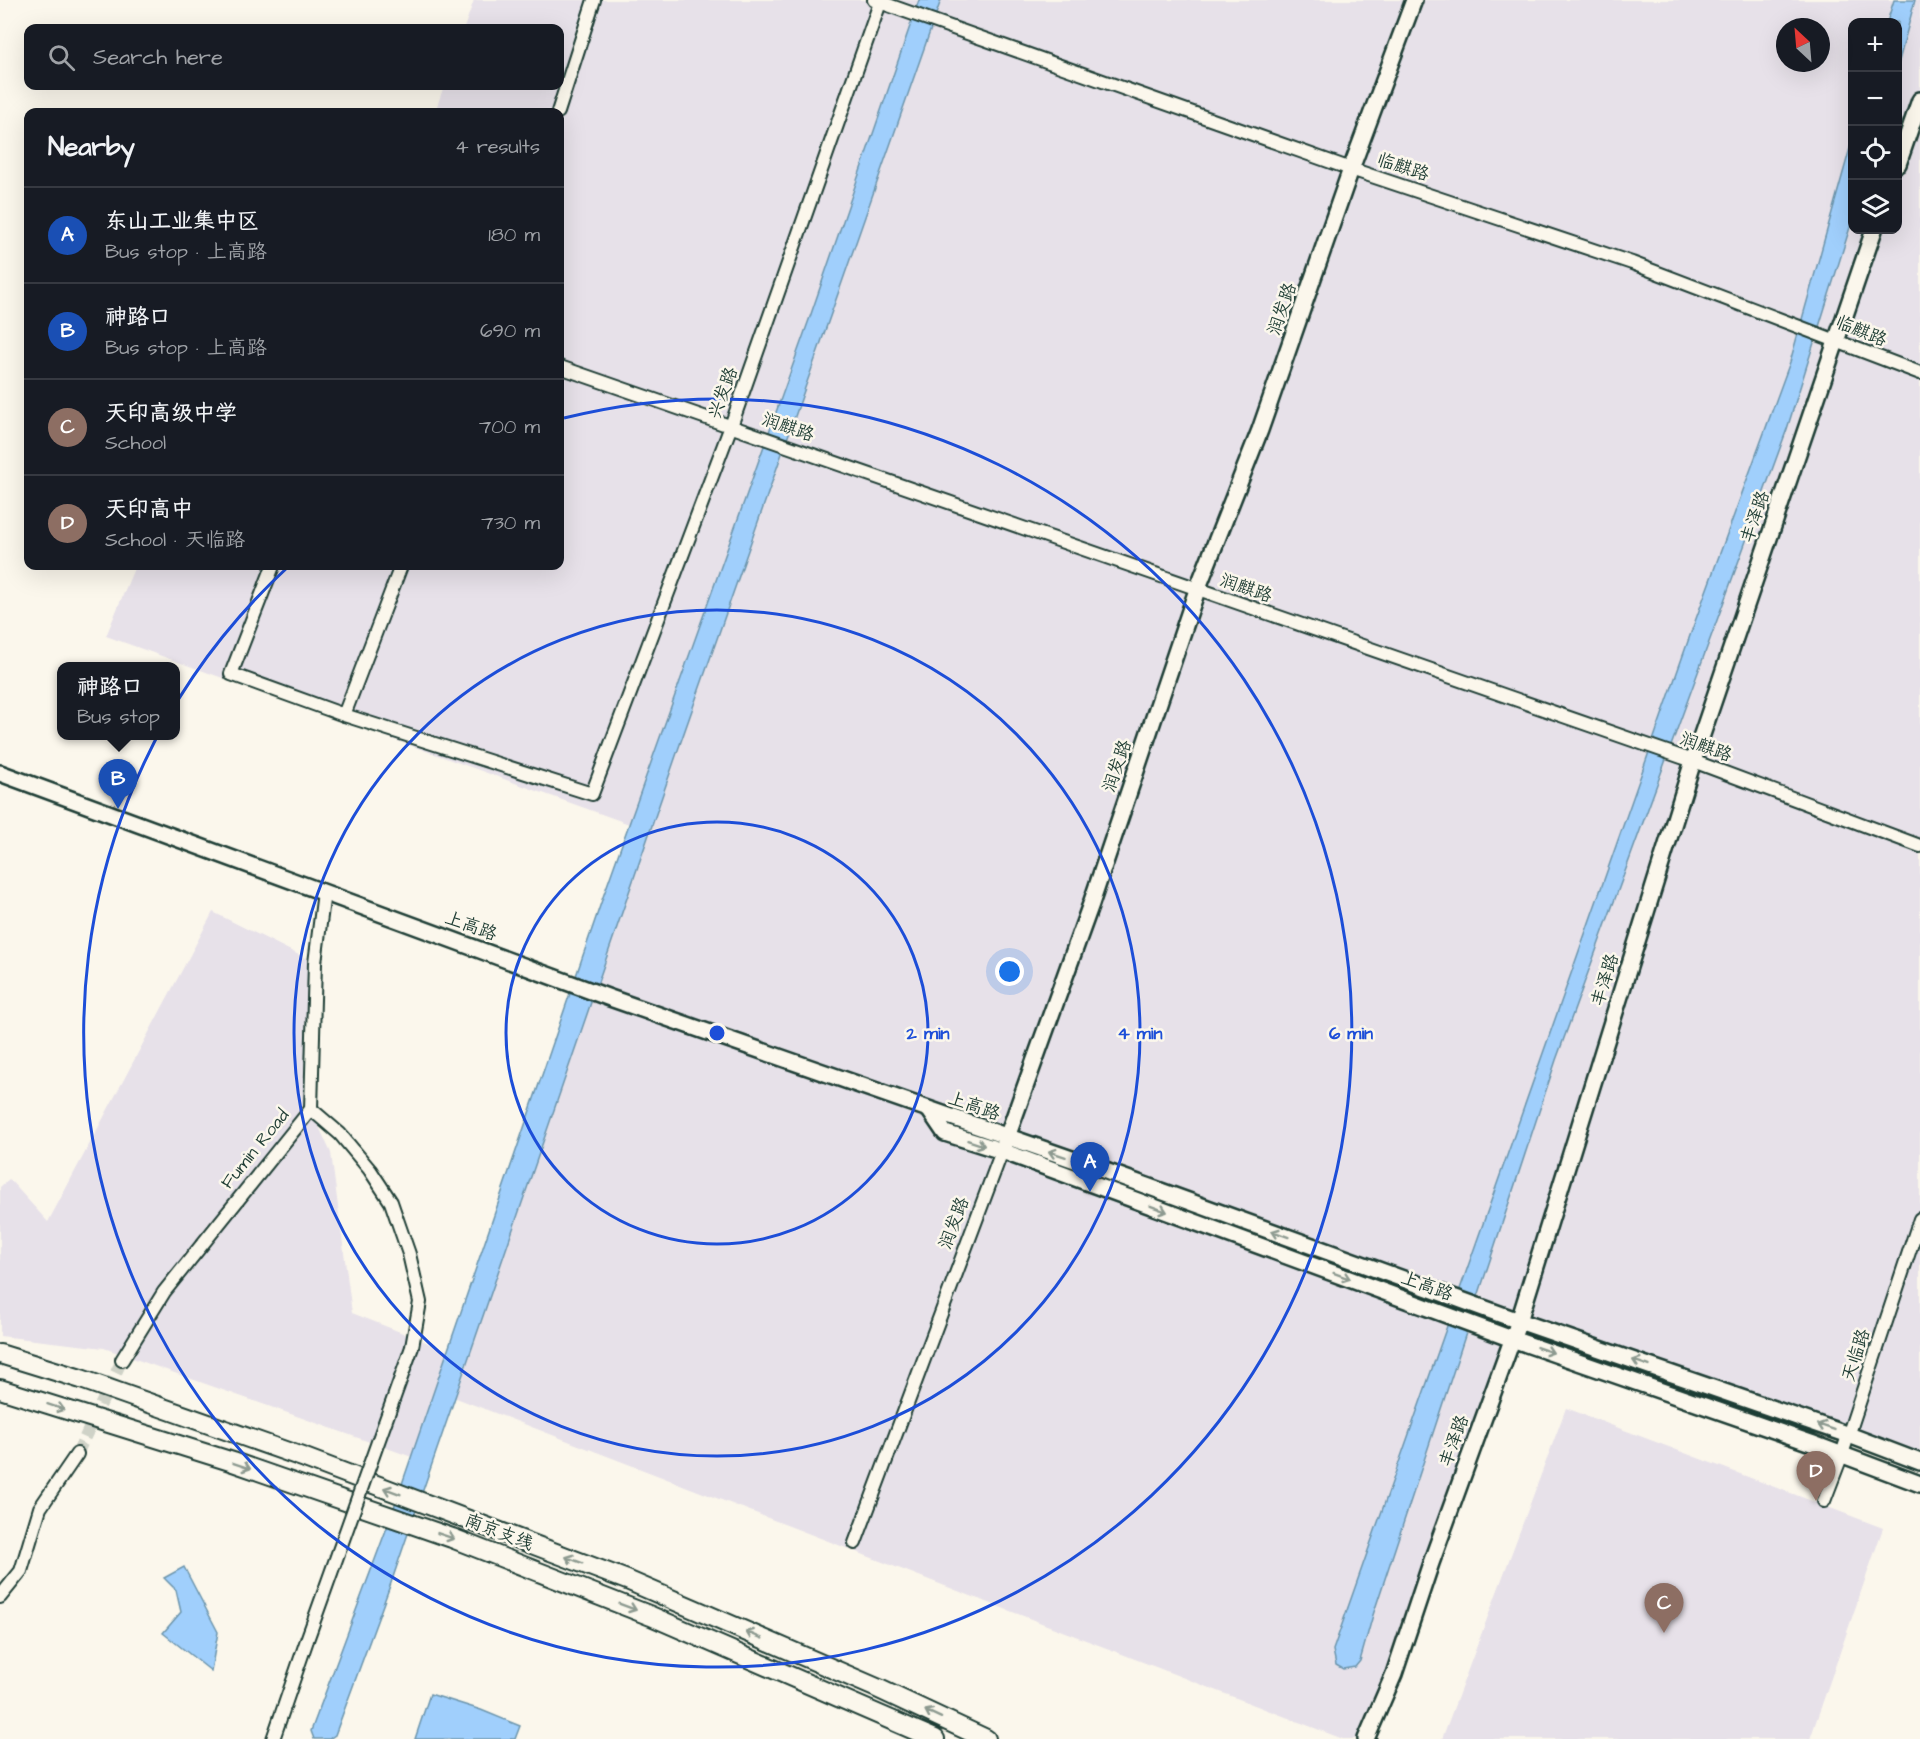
<!DOCTYPE html>
<meta charset="utf-8">
<style>
body{margin:0;font-family:"Architects Daughter","LXGW WenKai TC",sans-serif;background:#242831;color:#f1f3f6}
.controls{position:absolute;right:18px;top:18px;display:grid;overflow:hidden;border-radius:12px;box-shadow:0 6px 24px #0002}
.controls button{width:54px;height:54px;display:grid;place-items:center;padding:0;border:0;border-bottom:2px solid #363941;background:#171b24;color:#f1f3f6;font:30px sans-serif}
.compass{position:absolute;left:1776px;top:18px;width:54px;height:54px;border-radius:50%;background:#171b24;box-shadow:0 6px 24px #0002;rotate:334deg}
.you{position:absolute;left:1010px;top:972px;width:21px;height:21px;margin:-15px;border:4px solid #fff;border-radius:50%;background:#1a73e8;box-shadow:0 0 0 9px #1a73e833}
.badge{display:grid;place-items:center;width:39px;height:39px;border-radius:50%;background:#7c3aed;color:#fff;font-size:20px;font-weight:700}
.pin{position:absolute;translate:-50% -50px;filter:drop-shadow(0 2px 3px #0008)}
.pin::after{content:'';position:absolute;top:32px;width:21px;height:18px;background:inherit;clip-path:polygon(0 0,100% 0,50% 100%)}
.popup{position:absolute;left:57px;top:662px;width:123px;height:78px;box-sizing:border-box;display:grid;place-content:center;border-radius:12px;background:#171b24;filter:drop-shadow(0 2px 4px #0005);font-size:20px;white-space:nowrap;color:#9ea1a6}
.popup b{font-size:22px;color:#f1f3f6}
.popup::after{content:'';position:absolute;left:50%;top:100%;margin-left:-12px;border:12px solid transparent;border-top-color:#171b24}
.list{margin:0;padding:0;list-style:none}
h2{display:flex;justify-content:space-between;align-items:center;height:78px;margin:0;padding:0 24px;font-size:26px}
h2 small{font-size:20px;font-weight:400;color:#9ea1a6}
.list li{display:grid;grid-template-columns:39px 1fr auto;gap:18px;align-items:center;box-sizing:border-box;height:96px;padding:0 24px;border-top:2px solid #363941}
.list b{display:block;font-size:22px;white-space:nowrap}
.list p{margin:0;font-size:20px;white-space:nowrap;color:#9ea1a6}
.list em{font-size:20px;font-style:normal;color:#9ea1a6}
.icon{flex:none;width:33px;height:33px;fill:none;stroke:currentColor;stroke-width:2;stroke-linecap:round;stroke-linejoin:round}
.map{position:relative;flex:none;width:1920px;height:1739px;overflow:hidden}
.search{position:absolute;background:#171b24;box-shadow:0 6px 24px #0002;left:24px;top:24px;width:540px;height:66px;display:flex;align-items:center;gap:15px;box-sizing:border-box;padding:0 21px;border-radius:12px;color:#9ea1a6;font-size:22px}
.panel{position:absolute;background:#171b24;box-shadow:0 6px 24px #0002;left:24px;top:108px;width:540px;height:462px;border-radius:12px}
.map>svg:first-child{display:block}
.built{fill:#e7e1e9;fill-rule:evenodd}
.water{fill:#a0cffc;stroke:#6c95ac;stroke-width:1.5}
.lines{fill:none;stroke-linecap:round;stroke-linejoin:round}
.minor-tunnel{stroke:#cfd2c7;stroke-width:12;stroke-dasharray:12 6;stroke-linecap:butt}
.minor-casing{stroke:#1f3d34;stroke-width:16}
.major-casing{stroke:#1f3d34;stroke-width:20}
.highway-casing{stroke:#1f3d34;stroke-width:22}
.minor{stroke:#fbf7ec;stroke-width:12}
.major{stroke:#fbf7ec;stroke-width:15}
.highway{stroke:#fbf7ec;stroke-width:18}
.minor-bridge-casing{stroke:#1f3d34;stroke-width:16;stroke-linecap:butt}
.minor-bridge{stroke:#fbf7ec;stroke-width:12}
.oneway{stroke:#8d9a90}
.ring{fill:none;stroke:#1d4ed8;stroke-width:3}
.labels{text-anchor:middle;dominant-baseline:central;stroke-width:5;stroke-linejoin:round;paint-order:stroke}
.street-label{font-size:18px;fill:#1f3d34;stroke:#fbf7ec}
.centre{fill:#1d4ed8;stroke:#fbf7ec;stroke-width:3}
.ring-label{font-size:18px;text-anchor:middle;font-weight:bold;fill:#1d4ed8;stroke:#fbf7ec;stroke-width:5;stroke-linejoin:round;paint-order:stroke}
</style>
<div class="map">
<svg width="1920" height="1739" viewBox="0 0 1920 1739">
<rect width="100%" height="100%" fill="#fbf7ec"/>
<filter id="ink" filterUnits="userSpaceOnUse"><feTurbulence type="fractalNoise" baseFrequency=".0167" numOctaves="2"/><feDisplacementMap in="SourceGraphic" scale="12" xChannelSelector="R" yChannelSelector="G"/><feConvolveMatrix kernelMatrix="1 2 1 2 8 2 1 2 1" color-interpolation-filters="sRGB"/></filter>
<g filter="url(#ink)">
<path class="built" d="M474,0H1920V1462L1519,1321L1365,1739H1343L438,1391L412,1457L104,1348L0,1336V1187L9,1179L48,1222L213,912L315,963L311,1109L331,1153L352,1313L451,1352L632,825L106,636L135,566H560V112H435L444,86H560V28H464ZM1852,22H1898V230H1852ZM1785,27H1821V63H1785Z
M1566,1408L1883,1528L1810,1739H1442Z"/>
<path class="water" d="M919,0H941L678,750L391,1583L335,1735L329,1739H314L311,1731L389,1522L603,897L810,317Z
M1894,0H1915L1898,65V22H1887Z
M1852,141V221L1787,429L1556,1060L1373,1615L1360,1661L1355,1667L1343,1669L1336,1665L1333,1650L1693,627L1790,362Z
M184,1567L218,1632L211,1671L163,1633L181,1612L176,1590L164,1578Z
M430,1694L481,1710L520,1726L515,1739H415Z"/>
<g class="lines">
<path class="minor-tunnel" d="M77,1454L122,1360"/>
<defs>
<path id="minor" d="M874,0L1351,169L1632,263L1920,373
M558,112L594,0
M560,367L1693,761L1920,846
M273,566L231,674L344,715L592,794L731,426L881,0
M344,715L401,566
M311,1109L340,1134L370,1170L391,1202L409,1254L420,1302L412,1347
M122,1360L164,1292L311,1109L315,963L324,892
M1824,1501L1842,1454L1920,1219
M855,1543L1002,1151
M0,1597L21,1571L40,1508L77,1454
M273,1739L307,1640"/>
<path id="major" d="M1898,164L1920,100
M0,773L610,998L1089,1165L1519,1321L1849,1435L1920,1462
M930,1111L945,1133L1002,1151L1512,1339L1811,1443L1920,1484
M1002,1151L1091,904L1197,590L1260,430L1351,169L1414,0
M1366,1739L1394,1674L1431,1563L1519,1321L1693,761L1874,230"/>
<path id="highway" d="M0,1354L81,1379L305,1458L627,1580L877,1688L986,1739
M0,1389L233,1462L452,1538L651,1616L935,1739"/>
</defs>
<use href="#minor" class="minor-casing"/>
<use href="#major" class="major-casing"/>
<use href="#highway" class="highway-casing"/>
<use href="#minor" class="minor"/>
<use href="#major" class="major"/>
<use href="#highway" class="highway"/>
<defs>
<path id="minor-bridge" d="M307,1640L412,1347"/>
</defs>
<use href="#minor-bridge" class="minor-bridge-casing"/>
<use href="#minor-bridge" class="minor-bridge"/>
</g>
<defs><path id="oneway-shaft" d="M-6 0H5M1.5-3L5.5 0L1.5 3" fill="none" stroke-width="1.6" stroke-linecap="round" stroke-linejoin="round" transform="scale(1.5)"/></defs>
<g class="oneway">
<use href="#oneway-shaft" transform="translate(976 1143) rotate(18)"/>
<use href="#oneway-shaft" transform="translate(1057 1154) rotate(-162)"/>
<use href="#oneway-shaft" transform="translate(1159 1209) rotate(20)"/>
<use href="#oneway-shaft" transform="translate(1280 1234) rotate(-160)"/>
<use href="#oneway-shaft" transform="translate(1342 1276) rotate(20)"/>
<use href="#oneway-shaft" transform="translate(1545 1350) rotate(19)"/>
<use href="#oneway-shaft" transform="translate(1641 1363) rotate(-161)"/>
<use href="#oneway-shaft" transform="translate(56 1407) rotate(18)"/>
<use href="#oneway-shaft" transform="translate(1826 1427) rotate(-161)"/>
<use href="#oneway-shaft" transform="translate(242 1466) rotate(19)"/>
<use href="#oneway-shaft" transform="translate(392 1491) rotate(-159)"/>
<use href="#oneway-shaft" transform="translate(446 1536) rotate(19)"/>
<use href="#oneway-shaft" transform="translate(574 1560) rotate(-159)"/>
<use href="#oneway-shaft" transform="translate(628 1607) rotate(21)"/>
<use href="#oneway-shaft" transform="translate(754 1635) rotate(-157)"/>
<use href="#oneway-shaft" transform="translate(933 1714) rotate(-155)"/>
</g>
</g>
<g class="ring">
<circle cx="717" cy="1033" r="211"/>
<circle cx="717" cy="1033" r="423"/>
<path d="M564 418A634 634 0 1 1 289 566"/>
</g>
<g class="labels">
<g class="street-label">
<text transform="translate(1403 167) rotate(18)">临麒路</text>
<text transform="translate(1282 309) rotate(-71)">润发路</text>
<text transform="translate(1861 331) rotate(22)">临麒路</text>
<text transform="translate(723 393) rotate(-70)">兴发路</text>
<text transform="translate(788 427) rotate(19)">润麒路</text>
<text transform="translate(1755 517) rotate(-71)">丰泽路</text>
<text transform="translate(1246 588) rotate(19)">润麒路</text>
<text transform="translate(1706 747) rotate(20)">润麒路</text>
<text transform="translate(1117 766) rotate(-71)">润发路</text>
<text transform="translate(471 926) rotate(20)">上高路</text>
<text transform="translate(1605 980) rotate(-73)">丰泽路</text>
<text transform="translate(974 1106) rotate(19)">上高路</text>
<text transform="translate(255 1149) rotate(-51)">Fumin Road</text>
<text transform="translate(954 1223) rotate(-69)">润发路</text>
<text transform="translate(1427 1286) rotate(20)">上高路</text>
<text transform="translate(1856 1355) rotate(-72)">天临路</text>
<text transform="translate(1454 1441) rotate(-70)">丰泽路</text>
<text transform="translate(499 1532) rotate(21)">南京支线</text>
</g>
</g>
<circle cx="717" cy="1033" r="9" class="centre"/>
<g class="ring-label">
<text x="928" y="1039">2 min</text>
<text x="1140" y="1039">4 min</text>
<text x="1351" y="1039">6 min</text>
</g>
</svg>
<div class="controls">
<button>+</button>
<button>−</button>
<button><svg class="icon" aria-label="locate" viewBox="0 0 24 24"><circle cx="12" cy="12" r="6"/><path d="M12 2v4M12 18v4M2 12h4M18 12h4"/></svg></button>
<button><svg class="icon" aria-label="layers" viewBox="0 0 24 24"><path d="M12 4l9 5-9 5-9-5zM3 14l9 5 9-5"/></svg></button>
</div>
<svg class="compass" viewBox="-18 -18 36 36"><path d="M0-13l5 13h-10z" fill="#e53935"/><path d="M0 13l5-13h-10z" fill="#9ea1a6"/></svg>
<div class="you"></div>
<div class="pin badge" style="left:1090px;top:1192px;background:#1a4fb4">A</div>
<div class="pin badge" style="left:118px;top:809px;background:#1a4fb4">B</div>
<div class="popup"><b>神路口</b>Bus stop</div>
<div class="pin badge" style="left:1664px;top:1633px;background:#8d6e63">C</div>
<div class="pin badge" style="left:1816px;top:1501px;background:#8d6e63">D</div>
<div class="search"><svg class="icon" aria-label="search" viewBox="0 0 24 24"><circle cx="10" cy="10" r="6"/><path d="M15 15l6 6"/></svg>Search here</div>
<section class="panel">
<h2>Nearby<small>4 results</small></h2>
<ul class="list">
<li><span class="badge" style="background:#1a4fb4">A</span><div><b>东山工业集中区</b><p>Bus stop · 上高路</p></div><em>180 m</em></li>
<li><span class="badge" style="background:#1a4fb4">B</span><div><b>神路口</b><p>Bus stop · 上高路</p></div><em>690 m</em></li>
<li><span class="badge" style="background:#8d6e63">C</span><div><b>天印高级中学</b><p>School</p></div><em>700 m</em></li>
<li><span class="badge" style="background:#8d6e63">D</span><div><b>天印高中</b><p>School · 天临路</p></div><em>730 m</em></li>
</ul>
</section>
</div>
